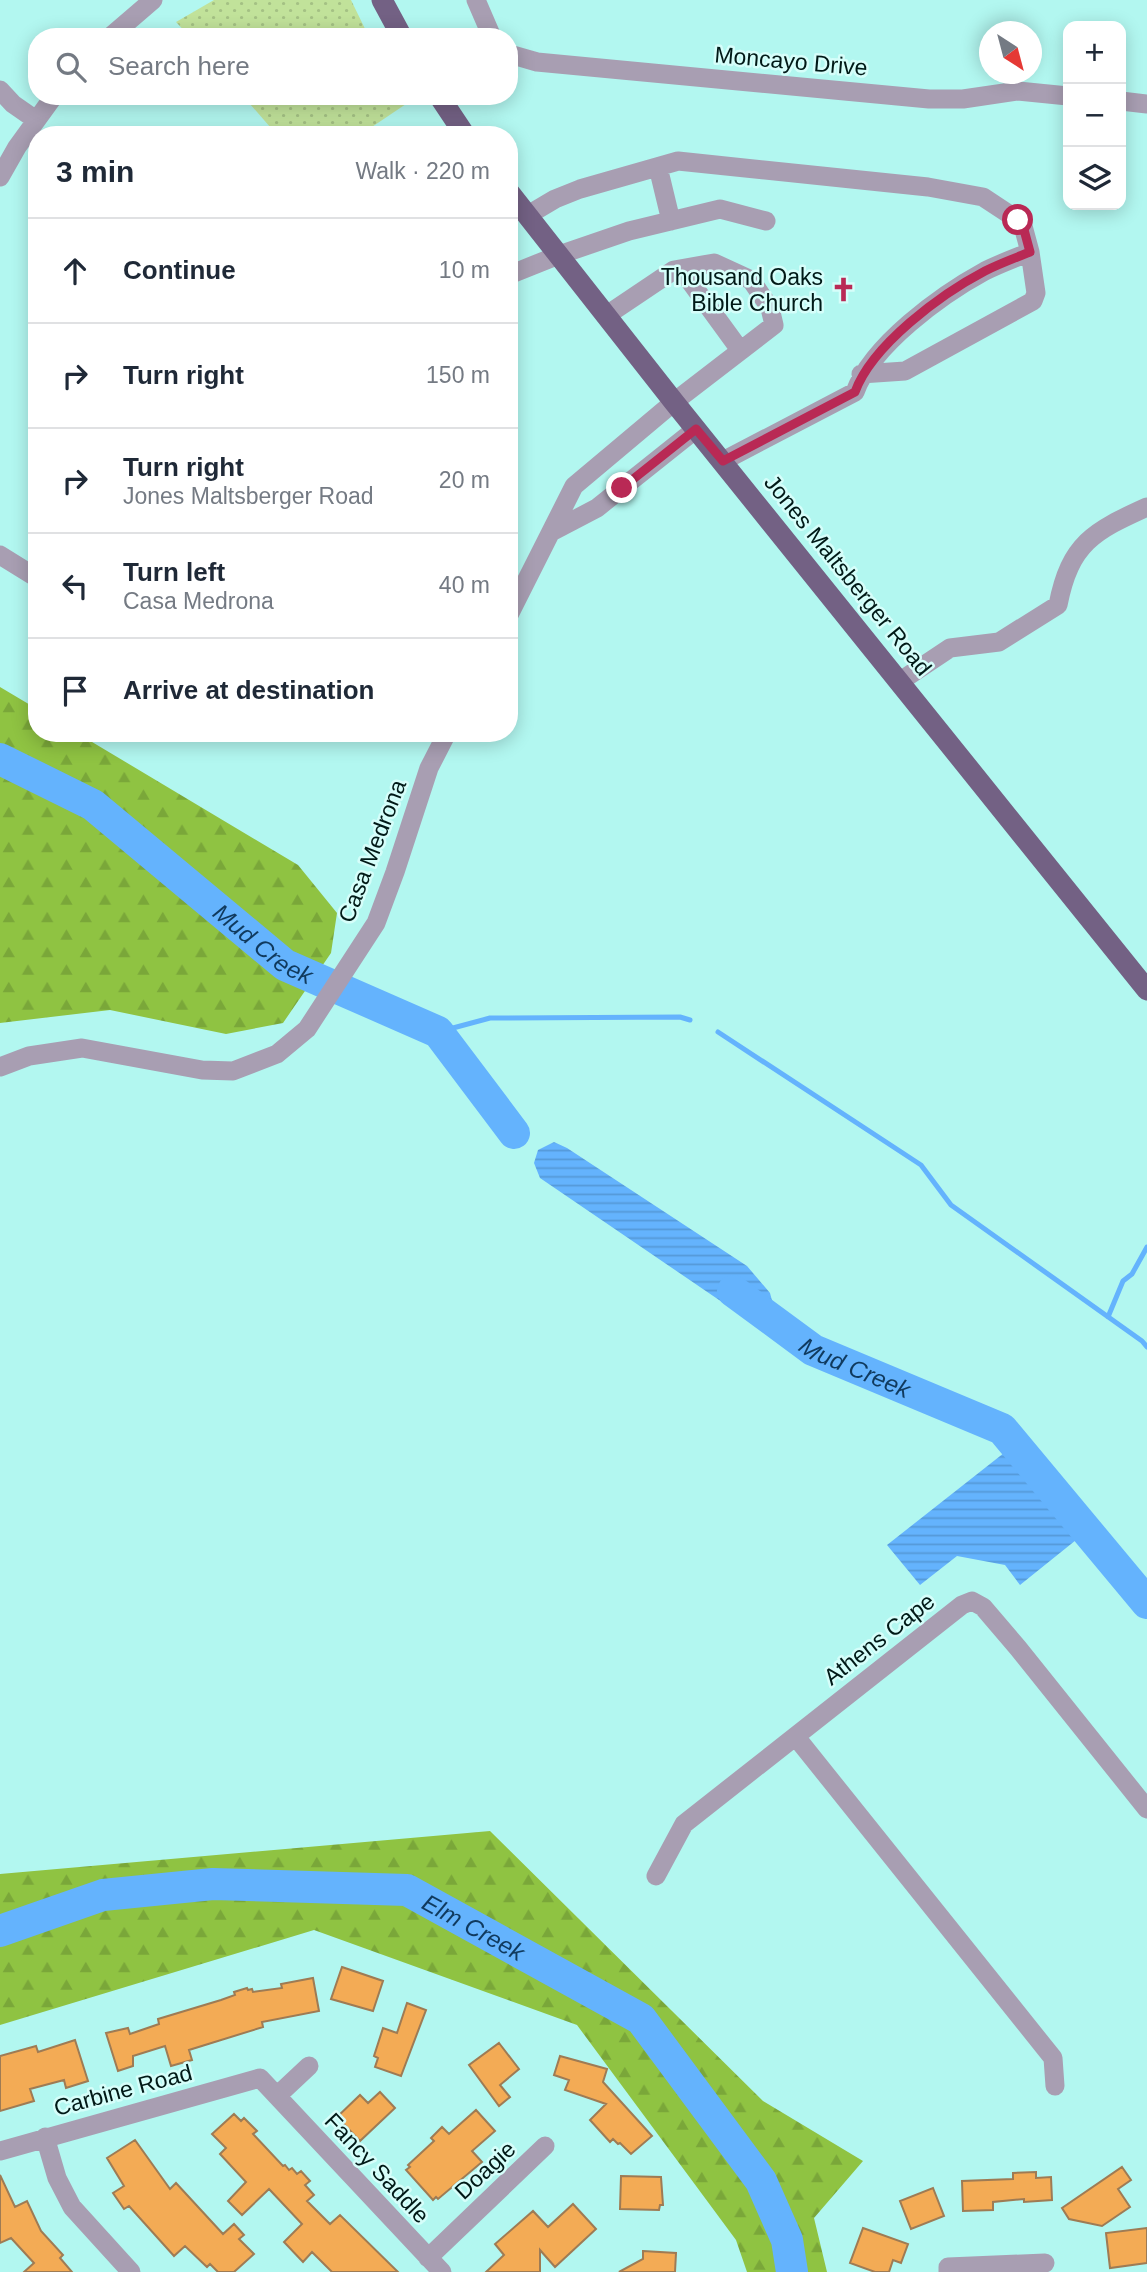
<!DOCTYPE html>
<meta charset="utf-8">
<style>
body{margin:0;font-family:Helvetica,sans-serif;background:#f2f2f3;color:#1f2937}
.controls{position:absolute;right:21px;top:21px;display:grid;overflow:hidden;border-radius:14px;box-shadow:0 4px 18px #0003}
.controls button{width:63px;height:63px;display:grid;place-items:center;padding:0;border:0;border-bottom:2px solid #e0e1e3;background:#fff;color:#1f2937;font:35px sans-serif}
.compass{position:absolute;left:979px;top:21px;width:63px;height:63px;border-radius:50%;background:#fff;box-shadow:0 4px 18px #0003;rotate:144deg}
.stop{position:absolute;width:21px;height:21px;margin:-16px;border:5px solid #b92955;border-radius:50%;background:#fff}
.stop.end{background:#b92955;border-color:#fff;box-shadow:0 2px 7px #0008}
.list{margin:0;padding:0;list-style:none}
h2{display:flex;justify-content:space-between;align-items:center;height:91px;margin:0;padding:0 28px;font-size:30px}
h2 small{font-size:23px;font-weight:400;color:#747a83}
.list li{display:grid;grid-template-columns:46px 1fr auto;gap:21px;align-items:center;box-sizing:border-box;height:105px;padding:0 28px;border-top:2px solid #e0e1e3}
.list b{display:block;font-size:26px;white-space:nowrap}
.list p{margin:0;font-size:23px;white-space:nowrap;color:#747a83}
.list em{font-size:23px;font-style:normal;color:#747a83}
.icon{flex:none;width:38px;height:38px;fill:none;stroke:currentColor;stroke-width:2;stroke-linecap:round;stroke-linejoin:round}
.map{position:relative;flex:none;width:1147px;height:2272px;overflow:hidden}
.search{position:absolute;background:#fff;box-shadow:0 4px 18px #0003;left:28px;top:28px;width:490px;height:77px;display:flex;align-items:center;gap:18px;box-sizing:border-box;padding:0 24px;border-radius:28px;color:#747a83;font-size:26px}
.panel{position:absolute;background:#fff;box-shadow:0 4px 18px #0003;left:28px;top:126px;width:490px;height:616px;border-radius:28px}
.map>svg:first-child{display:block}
.forest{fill:url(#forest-firs)}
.park{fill:url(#park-dots)}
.water{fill:url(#water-rules)}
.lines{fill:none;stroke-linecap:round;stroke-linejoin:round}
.stream{stroke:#64b3fd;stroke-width:5}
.river{stroke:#64b3fd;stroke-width:32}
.building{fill:#f3ab55;stroke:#9e7b54;stroke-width:2}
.minor{stroke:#a89eb2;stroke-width:19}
.major{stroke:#736184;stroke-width:21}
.route{stroke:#b92955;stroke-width:9}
.labels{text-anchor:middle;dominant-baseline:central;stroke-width:5;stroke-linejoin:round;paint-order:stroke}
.street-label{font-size:23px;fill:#001917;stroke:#d6fefa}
.poi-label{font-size:23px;fill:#001917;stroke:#d6fefa;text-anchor:end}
.water-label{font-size:24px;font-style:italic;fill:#103a5e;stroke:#d6fefa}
</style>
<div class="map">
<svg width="1147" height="2272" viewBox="0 0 1147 2272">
<defs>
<pattern id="forest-firs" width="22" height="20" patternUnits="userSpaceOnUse" patternTransform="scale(1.75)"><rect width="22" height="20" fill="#8fc342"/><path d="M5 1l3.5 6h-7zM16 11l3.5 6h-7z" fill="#7aa739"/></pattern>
<pattern id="park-dots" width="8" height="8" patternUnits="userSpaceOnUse" patternTransform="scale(1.75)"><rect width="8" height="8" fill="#c1e29a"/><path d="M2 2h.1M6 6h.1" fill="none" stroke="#a4c184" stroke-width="1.8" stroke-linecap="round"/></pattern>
<pattern id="water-rules" width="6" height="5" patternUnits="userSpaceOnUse" patternTransform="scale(1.75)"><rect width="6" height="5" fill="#64b3fd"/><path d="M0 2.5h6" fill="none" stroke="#5599d8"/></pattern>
</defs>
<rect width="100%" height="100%" fill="#b2f7f0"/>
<path class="forest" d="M0,687L37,709V733H77L298,865L337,913L331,953L283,1023L226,1034L110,1010L0,1023Z
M490,1831L763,2101L863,2161L814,2218L827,2272H747L736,2240L577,2025L314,1930L0,2025V1874Z"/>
<path class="park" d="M214,0H351L369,37H190L176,22Z
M243,96H406L409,102L360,135H277Z"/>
<path class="water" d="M554,1142L567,1148L747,1266L770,1293L774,1308L764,1322L744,1317L540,1178L534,1163L538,1150Z
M1009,1449L1081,1536L1020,1585L1005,1565L957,1556L920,1585L887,1545Z"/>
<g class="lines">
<path class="stream" d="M438,1032L490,1018L680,1017L690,1020
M718,1032L921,1165L951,1205L1142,1341L1147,1347
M1108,1317L1123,1281L1132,1274L1147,1247"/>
<g class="river">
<path id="s1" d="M0,759L93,805L285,965L438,1032L514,1133"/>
<path id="s2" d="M733,1291L813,1350L1002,1429L1147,1603"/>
<path id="s3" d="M0,1931L103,1895L213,1884L407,1890L641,2019L761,2181L787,2240L792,2272"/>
</g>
</g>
<path class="building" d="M342,1967L383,1981L373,2011L331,1999Z
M313,1978L319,2011L262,2022L263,2027L189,2050L192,2060L171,2066L165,2046L133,2056V2066L118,2071L106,2033L128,2028L130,2034L159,2024L158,2019L221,2000L235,1995L234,1992L247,1988L248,1990L252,1989L253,1992L282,1988L281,1984Z
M407,2003L426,2010L401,2076L375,2067L378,2058L374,2056L383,2028L397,2033Z
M75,2040L88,2081L66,2088L64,2080L30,2089L34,2101L0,2111V2056L36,2046L38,2052Z
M499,2043L519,2069L500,2085L510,2097L499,2106L469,2065Z
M560,2056L607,2069L603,2082L652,2136L631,2154L620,2143L618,2144L613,2139L610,2142L590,2120L606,2104L565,2090L569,2080L554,2075Z
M380,2092L395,2108L360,2141L337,2117L360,2095L368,2103Z
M476,2110L495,2131L472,2151L482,2162L438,2199L436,2197L433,2200L406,2170L410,2167L408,2165L434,2141L431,2138L442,2127L449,2134Z
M234,2114L241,2121L244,2118L257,2131L253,2134L283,2166L285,2165L289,2170L292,2168L297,2174L301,2171L310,2181L305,2185L314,2195L307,2201L330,2224L340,2215L398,2272H332L312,2252L303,2262L284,2242L302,2224L269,2189L242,2215L228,2201L246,2182L220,2154L226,2148L212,2134Z
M135,2140L170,2189L176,2183L223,2234L234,2224L244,2235L239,2239L254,2254L234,2272H218L210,2264L207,2267L185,2246L174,2256L129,2206L124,2209L113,2193L124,2186L107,2158Z
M1122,2167L1131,2180L1118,2189L1130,2207L1102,2226L1069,2219L1062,2208Z
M1036,2172V2178L1051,2177L1052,2200L1024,2202V2199L993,2202V2210L963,2211L962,2181L1013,2179V2173Z
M0,2175L15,2207L27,2201L41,2231L63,2255L60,2258L72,2272H24L34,2263L11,2238L0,2243Z
M621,2176L661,2177L663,2205H660L659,2210L620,2209Z
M933,2188L944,2216L911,2229L900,2201Z
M573,2204L596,2229L555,2267L540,2250V2272H486L504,2255L495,2244L533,2211L548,2227Z
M863,2228L908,2244L901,2263L893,2260L889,2272H875L850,2263Z
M1147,2228V2263L1110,2268L1106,2233Z
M643,2251L676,2253L675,2272H619L643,2259Z"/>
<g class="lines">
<path class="minor" d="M476,0L492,37
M110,37L153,0
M509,54L537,62L929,99H963L1018,91L1068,96
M0,90L13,104L36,120
M1121,101L1147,104
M658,167L671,221
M0,177L17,147L54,96
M528,215L555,199L580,189L678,161L928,187L983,197L1018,220L1023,226L1030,252
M681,269L740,350
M509,275L559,255L629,231L720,209L766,221
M723,461L855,392C872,345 941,295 985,271C999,264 1015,258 1030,252L1036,293L1033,301L905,371L861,374
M553,531L597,508L696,429
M0,555L37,578
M509,615L574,486L674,402L774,325L770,308L751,280L714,263L674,270L607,315
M899,682L950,648L999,642L1058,605C1070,543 1094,531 1147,507
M0,1067L29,1056L82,1048L202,1070L233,1071L277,1054L307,1029L376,923L395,872L429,768L447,733
M796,1737L1053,2058L1055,2086
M656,1876L684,1824L962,1605L972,1601L983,1607L1018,1648L1147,1809
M277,2096L309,2066
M45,2137L57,2178L72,2207L131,2272
M0,2151L260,2078L442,2272
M428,2258L545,2146
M948,2272V2267L1045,2263"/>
<path class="major" d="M382,0L402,37
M439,96L465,135
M509,192L674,402L1147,990"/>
</g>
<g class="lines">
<path class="route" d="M622,488L696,429L723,461L855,392C872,345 941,294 985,271C999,264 1015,258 1030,252L1023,226L1018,220"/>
</g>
<defs>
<symbol id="church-bare" viewBox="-9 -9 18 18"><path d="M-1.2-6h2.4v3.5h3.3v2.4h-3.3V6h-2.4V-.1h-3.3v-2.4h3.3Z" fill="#b92955" stroke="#d6fefa" stroke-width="2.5" paint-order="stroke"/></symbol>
</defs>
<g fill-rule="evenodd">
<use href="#church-bare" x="826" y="272" width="35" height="35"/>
</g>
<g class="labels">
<g class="street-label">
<text transform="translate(791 61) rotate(5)">Moncayo Drive</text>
<text transform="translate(848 575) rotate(51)">Jones Maltsberger Road</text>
<text transform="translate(372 851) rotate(-69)">Casa Medrona</text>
<text transform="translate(879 1639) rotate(-38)">Athens Cape</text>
<text transform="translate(123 2090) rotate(-15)">Carbine Road</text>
<text transform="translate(377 2168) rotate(47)">Fancy Saddle</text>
<text transform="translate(485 2170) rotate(-43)">Doagie</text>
</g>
<g class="poi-label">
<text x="823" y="277">Thousand Oaks<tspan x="823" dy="26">Bible Church</tspan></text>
</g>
<g class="water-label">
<text stroke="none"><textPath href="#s1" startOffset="324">Mud Creek</textPath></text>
<text stroke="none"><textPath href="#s2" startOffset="145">Mud Creek</textPath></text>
<text stroke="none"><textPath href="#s3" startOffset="490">Elm Creek</textPath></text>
</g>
</g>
</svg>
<div class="controls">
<button>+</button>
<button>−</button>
<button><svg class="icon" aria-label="layers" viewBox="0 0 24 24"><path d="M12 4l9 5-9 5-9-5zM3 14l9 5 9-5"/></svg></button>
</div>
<svg class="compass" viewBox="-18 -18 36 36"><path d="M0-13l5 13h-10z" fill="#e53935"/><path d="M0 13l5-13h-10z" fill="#747a83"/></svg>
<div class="stop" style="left:1018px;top:220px"></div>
<div class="stop end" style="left:622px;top:488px"></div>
<div class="search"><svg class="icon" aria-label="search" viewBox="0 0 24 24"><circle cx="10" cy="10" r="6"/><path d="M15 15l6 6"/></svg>Search here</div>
<section class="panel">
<h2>3 min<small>Walk · 220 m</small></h2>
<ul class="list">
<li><svg class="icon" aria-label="ahead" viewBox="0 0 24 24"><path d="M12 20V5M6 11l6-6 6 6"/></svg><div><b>Continue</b></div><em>10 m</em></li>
<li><svg class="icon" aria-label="right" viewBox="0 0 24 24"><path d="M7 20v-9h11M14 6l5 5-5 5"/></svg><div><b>Turn right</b></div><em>150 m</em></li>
<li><svg class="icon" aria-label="right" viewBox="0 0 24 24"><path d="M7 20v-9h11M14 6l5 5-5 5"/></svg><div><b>Turn right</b><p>Jones Maltsberger Road</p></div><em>20 m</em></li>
<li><svg class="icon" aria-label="left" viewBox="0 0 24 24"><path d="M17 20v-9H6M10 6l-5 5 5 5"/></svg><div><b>Turn left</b><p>Casa Medrona</p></div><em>40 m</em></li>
<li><svg class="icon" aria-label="arrive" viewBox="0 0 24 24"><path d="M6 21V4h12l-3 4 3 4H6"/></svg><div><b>Arrive at destination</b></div></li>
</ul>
</section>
</div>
